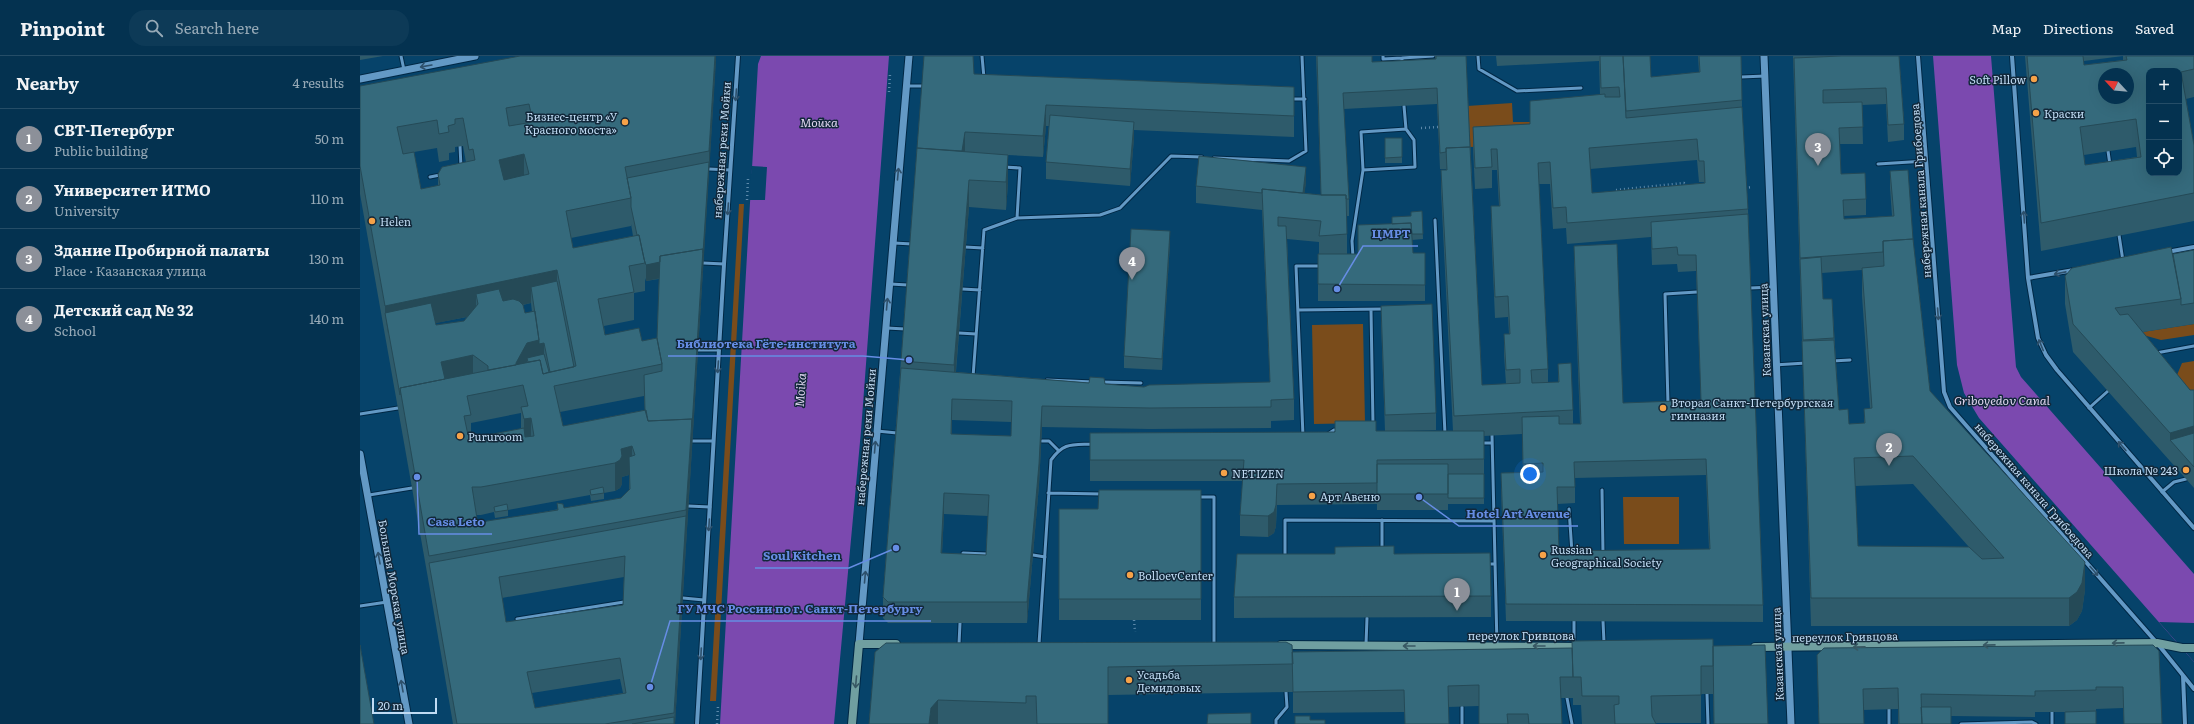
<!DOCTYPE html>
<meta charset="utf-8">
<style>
body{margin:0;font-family:Literata,serif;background:#0d3a57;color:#f1f3f6}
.controls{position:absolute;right:12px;top:12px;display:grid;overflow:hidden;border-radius:8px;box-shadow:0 4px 16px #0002}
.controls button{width:36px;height:36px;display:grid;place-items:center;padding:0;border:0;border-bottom:1px solid #254d67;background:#043250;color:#f1f3f6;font:20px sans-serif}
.compass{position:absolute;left:1738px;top:12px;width:36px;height:36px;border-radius:50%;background:#043250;box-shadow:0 4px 16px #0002;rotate:296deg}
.scale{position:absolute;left:12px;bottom:10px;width:65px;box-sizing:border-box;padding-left:4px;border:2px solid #c0dbf3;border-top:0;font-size:11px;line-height:14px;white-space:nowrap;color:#c0dbf3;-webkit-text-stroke:3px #12283a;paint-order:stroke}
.you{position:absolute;left:1170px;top:418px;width:14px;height:14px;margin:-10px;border:3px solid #fff;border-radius:50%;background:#1a73e8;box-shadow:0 0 0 6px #1a73e833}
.badge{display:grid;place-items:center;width:26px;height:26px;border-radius:50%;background:#8c9099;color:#fff;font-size:13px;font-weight:700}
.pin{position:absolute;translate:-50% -33px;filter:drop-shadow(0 1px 2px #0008)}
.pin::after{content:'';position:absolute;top:21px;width:14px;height:12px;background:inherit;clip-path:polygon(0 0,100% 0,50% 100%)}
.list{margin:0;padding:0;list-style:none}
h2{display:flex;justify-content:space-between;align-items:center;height:52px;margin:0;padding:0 16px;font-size:17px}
h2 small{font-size:13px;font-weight:400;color:#97aab7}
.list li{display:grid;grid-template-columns:26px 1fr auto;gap:12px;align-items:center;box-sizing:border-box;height:60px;padding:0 16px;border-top:1px solid #254d67}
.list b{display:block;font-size:15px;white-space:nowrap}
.list p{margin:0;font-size:13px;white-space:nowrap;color:#97aab7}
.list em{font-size:13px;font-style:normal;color:#97aab7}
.icon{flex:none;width:22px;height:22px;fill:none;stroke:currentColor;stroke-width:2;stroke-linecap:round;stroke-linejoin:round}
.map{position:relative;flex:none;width:1834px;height:668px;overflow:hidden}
header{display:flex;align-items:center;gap:24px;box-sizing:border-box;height:56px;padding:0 20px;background:#043250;border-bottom:1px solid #254d67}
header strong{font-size:19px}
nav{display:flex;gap:22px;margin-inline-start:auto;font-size:14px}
.search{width:280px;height:36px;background:#0d3a57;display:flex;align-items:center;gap:10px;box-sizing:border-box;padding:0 14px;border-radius:16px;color:#97aab7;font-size:15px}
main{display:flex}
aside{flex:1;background:#043250}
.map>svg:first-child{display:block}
.green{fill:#7a4c1b}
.water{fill:#7b49af}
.pier{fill:#06436a}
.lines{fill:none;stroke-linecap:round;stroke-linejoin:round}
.service-casing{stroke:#002845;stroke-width:5}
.minor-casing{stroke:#002845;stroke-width:6}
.tertiary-casing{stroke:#002845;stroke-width:9}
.secondary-casing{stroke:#002845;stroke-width:10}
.path{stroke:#5c89aa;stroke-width:2.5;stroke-dasharray:1 3;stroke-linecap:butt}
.service{stroke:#6399c5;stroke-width:3}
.minor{stroke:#6399c5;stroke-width:4}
.tertiary{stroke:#6399c5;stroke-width:7}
.secondary{stroke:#709fa0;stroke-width:8}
.wall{fill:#2e5b6b;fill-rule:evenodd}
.shaded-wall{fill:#254a57}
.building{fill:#356a7c;stroke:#254a57;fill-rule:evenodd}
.oneway{stroke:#2e506b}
.oneway2{stroke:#385863}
.poi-dot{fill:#f6a248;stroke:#12283a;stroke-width:1.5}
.labels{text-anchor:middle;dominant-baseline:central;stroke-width:3;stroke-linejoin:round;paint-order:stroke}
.poi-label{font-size:11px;fill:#c0dbf3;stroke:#12283a;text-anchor:start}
.street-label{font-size:11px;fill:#c0dbf3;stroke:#12283a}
.water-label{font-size:12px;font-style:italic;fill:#dfd5ef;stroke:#12283a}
.leader{fill:none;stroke:#668de4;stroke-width:1.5}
.callout-dot{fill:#668de4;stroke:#12283a;stroke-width:1.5}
.callout-label{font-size:12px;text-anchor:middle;font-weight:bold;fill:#668de4;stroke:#12283a;stroke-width:3;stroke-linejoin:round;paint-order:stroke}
</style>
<header>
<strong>Pinpoint</strong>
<div class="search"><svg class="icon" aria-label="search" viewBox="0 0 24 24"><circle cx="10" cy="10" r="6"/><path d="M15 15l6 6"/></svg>Search here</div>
<nav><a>Map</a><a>Directions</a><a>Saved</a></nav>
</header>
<main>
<aside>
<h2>Nearby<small>4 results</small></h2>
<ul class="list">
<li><span class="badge">1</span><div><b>СВТ-Петербург</b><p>Public building</p></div><em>50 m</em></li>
<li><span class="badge">2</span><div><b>Университет ИТМО</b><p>University</p></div><em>110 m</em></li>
<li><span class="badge">3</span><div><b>Здание Пробирной палаты</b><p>Place · Казанская улица</p></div><em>130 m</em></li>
<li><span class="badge">4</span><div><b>Детский сад № 32</b><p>School</p></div><em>140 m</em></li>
</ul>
</aside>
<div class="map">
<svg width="1834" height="668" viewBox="0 0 1834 668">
<rect width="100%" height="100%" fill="#06436a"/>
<path class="green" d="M1152,47L1153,66H1170V89L1109,91L1107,50Z
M379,148H384L356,645H350Z
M1003,268L1005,367L954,368L952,269Z
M1834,268V279L1801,284L1776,277Z
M1834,305V339L1817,319L1822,307Z
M1263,441H1319V488H1264Z"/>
<path class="water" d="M401,0H529L501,375L474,668H360L398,8Z
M1573,0H1631L1656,311L1661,321L1834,518V606L1619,362L1604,337L1597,309Z"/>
<path class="pier" d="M392,110L407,111L405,144H388Z
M1799,566L1834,567V606L1822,592Z"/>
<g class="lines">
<defs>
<path id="service" d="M41,0L44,14
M622,0L624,22
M1023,0V3L1042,2
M1118,0L1119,13L1157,35L1221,32
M1042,8V2L1073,0
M1381,21L1405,20
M547,30H564
M931,43H945
M100,90L101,111
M1748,95L1750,109
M854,102L929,105L946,95L942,0
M1518,108L1566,105
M349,113L370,114
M1003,114L1055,111L1054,84L1046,73L1044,50
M70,121L80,119
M657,162L740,159L760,152L811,100L842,101
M1075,164L1085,378
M1759,179L1763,205
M534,187L552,188
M605,191L623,192
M993,201L992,185L1003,114L1001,76L1046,73
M343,207L364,208
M530,228L548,229
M1390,232L1413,231
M602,233L620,234
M938,254L1024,253
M1011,254L1013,368
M527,272L545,273
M599,277L616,278
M338,294H359
M1796,297L1834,290
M1472,305L1490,304
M1416,309L1446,307
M613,321L624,174L657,162L660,112L644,111
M687,324L733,326
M741,326L781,327
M1308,348L1305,238L1337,236
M1729,352L1748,335
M0,358L38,352
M517,375L537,377
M968,378L974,374H978
M1132,379L1137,590
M943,380L936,210H961
M332,385H353
M682,385H689L698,394
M1122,387H1132
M1242,434L1243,497
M1802,436L1814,426L1826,423
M688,437L742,438
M9,439L52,432
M838,441H854V589
M328,450L350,451
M1209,453L1212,497
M1022,464V494
M673,499L685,501
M603,500V497L627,498
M925,502V464L1134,465
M1127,508H1135
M323,542L344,544
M0,550L27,546
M157,563L264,546
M1243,565L1244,587
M599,588L600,567
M679,588L691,404C704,386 712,389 733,388
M1006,588L1007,562
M1214,589V565
M1347,638L1348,668
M1207,642L1212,668
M1102,651V668
M1529,653V668
M1692,656V668
M916,668V664L927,651L926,636
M1601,668L1672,666L1676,668"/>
<path id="minor" d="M1558,0L1584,336L1590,351L1797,587L1834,633
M1652,0L1668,222L1678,282L1686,299L1697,314L1834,472
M1807,196L1834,191
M1668,222L1714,214
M1823,620L1825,668
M337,668L364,208L378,0"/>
<path id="tertiary" d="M1404,0L1431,668
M0,23L115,0
M0,398L49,668
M499,588L549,0"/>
<path id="secondary" d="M921,589L1222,591
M1395,591L1797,587L1822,592H1834
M492,668L499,588H536"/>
</defs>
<use href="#service" class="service-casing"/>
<use href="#minor" class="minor-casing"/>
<use href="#tertiary" class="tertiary-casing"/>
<use href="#secondary" class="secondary-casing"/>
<path class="path" d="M529,36L530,18
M1061,72L1078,71
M1385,132L1392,131
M1256,134L1324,127L1328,130
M387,144L388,123
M774,564L775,576
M357,668L358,650"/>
<use href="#service" class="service"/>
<use href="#minor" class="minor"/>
<use href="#tertiary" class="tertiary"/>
<use href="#secondary" class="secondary"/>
</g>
<path class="wall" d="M0,0H23L0,4Z
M356,0L315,668H93L69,528L0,138V30ZM103,90L106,106L78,118V130L61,133L54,96L77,92L79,106L89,104V97L95,96V91ZM271,168L273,180L213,192L211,182L271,170ZM285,222L286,225L299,223L297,282L282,285L245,279L244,270L274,264V237L285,235ZM171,247L172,256L165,257L163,249ZM107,261L104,265L76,269L75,267ZM284,340L285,354L203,370L200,356ZM161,357V373L112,382L111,381V367ZM269,419V434L261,442L204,452L118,469L116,459H121L134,456L135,462L148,460V454L230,439L231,445L244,443V437L255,435L260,432L262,428V421ZM264,521L263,549L146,566L142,542ZM260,623L263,637L175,652L172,637Z
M956,0H1012V6L1075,3V0H1106L1122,329L1146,328L1144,299V278H1149L1148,261L1135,262L1131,171V150H1139L1137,114H1132V132L1115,133L1113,92V71L1170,68L1240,39L1239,5L1137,10L1136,0H1290L1291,21L1339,16L1338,0H1381L1382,51L1388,153L1403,549V566L1146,565L1141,434V417L1163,416L1162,378L1124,380V448H1088V444V454H1017V448L917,449L916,470L914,477L908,481L880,480V459L883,425H730V377L975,376L1025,375L1021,266V250L1076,357V374L1040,375H1093L1081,135V114H1086V113H1080L1077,48L984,53L989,143V160H987V198H998L1032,168L1051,160V156L1062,155L1063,183L1052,184L1053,197H1065V245H958V198H959V186L927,183L934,343V364L911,365V372L790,373L682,371L679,429L667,567H528L523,562V541L557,92L614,18L934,31V81L774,74V82L770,130L686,123V106L689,70H686L683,101L648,99V127L646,154L609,151L596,316L745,328L784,331L910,326L902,154L836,147V130L946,127L944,137L961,139ZM1337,104L1339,126H1344V127L1232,137L1230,113ZM1179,128H1190L1193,173L1206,172L1207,188L1291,181L1292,209L1317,208L1318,216L1336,215L1341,344L1263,347L1214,190V206L1220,368H1213V354L1198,308V326H1188V313ZM592,364L651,366V380L592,378ZM1346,419L1349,493L1199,495L1198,448L1215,447V422ZM584,458L628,460L626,499L582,497Z
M1433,0H1539L1544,68V84L1528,86L1526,48L1502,49L1503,88H1480L1481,118L1506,143V159L1483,160L1484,163L1532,160L1530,132V115L1553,183L1570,335L1725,534L1722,555L1717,564L1709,570H1451ZM1502,214V240L1510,352L1504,353V367L1489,368L1479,354L1472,243H1463L1462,217ZM1553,428L1609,491L1498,490L1495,430Z
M1665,0H1834V41L1826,43L1834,89V165L1681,195ZM1763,0V4L1724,9V5ZM1776,91L1777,101L1725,109L1724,99Z
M1025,82H1042V107H1025Z
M810,187L802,314L764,312V300Z
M1834,194V268L1783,276L1830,334H1834V432L1713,296L1705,248V220Z
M841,434V564H699V453H738Z
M1034,498L1131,540V561L874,562V541Z
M1793,589L1802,668H1764L1763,652L1736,653V668H1705V656H1712H1675V661L1591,660V668H1538V653L1503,654L1504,668H1459L1457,599Z
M1353,590L1408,668H1354L1353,638H1341V667H1295L1296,668H1222L1221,649H1213V642H1201L1202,668H1119V650L1088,651L1044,656L933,657V629V636L748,639V668H509L515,596H932Z"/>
<path class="shaded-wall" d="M355,0H356V6L315,668H314L326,454L342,214L286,225V209L349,106V95Z
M686,49V70L683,101V80Z
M774,66V82L770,130V113Z
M605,76V97L600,102Z
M164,98V126L139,132V104Z
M648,99V127L646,154V126Z
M946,111V127L942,157V141Z
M609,124V151L594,337V309Z
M810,175V187L802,314V303Z
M197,214V242L171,231V247L118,258V248L116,238V259L28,277L25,257V250Z
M179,284L184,287V304L167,302V308L158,324L156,307L167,287Z
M113,299V320L81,327V306Z
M592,343V364L591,399V378Z
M682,350V371L679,429L667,567V546Z
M171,362V390L164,391V363Z
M1834,370V398L1810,384V405V377Z
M272,390V418L262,421V428L260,432L255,435V407L261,393Z
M917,428L916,470L914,477L908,481V460Z
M584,437V458L581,518V497Z
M1725,506V534L1722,555L1717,564L1709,570V542Z
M578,644V668H569L571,652Z"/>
<path class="building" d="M160,0H355L349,95L265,111L271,142L206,155L213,192L279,179L285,207L269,210L274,236L238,243L245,279L279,272L282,285L297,282L302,308L194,330L203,370L286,354L288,365L332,363L326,454L69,500L40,332L180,304L183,318L216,310L197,214L25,250L0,110V30ZM169,48L173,66L149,70L146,52ZM103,62L109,94L113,93L115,104L82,111L78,118L80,129L61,133L54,96L43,98L37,71L77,64L79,78L89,76L88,70L95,68V63ZM164,98L169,118L144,124L139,104ZM163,329L168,350L161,351L164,363L171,362L174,380L165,381L164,372L112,382L108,379L104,360L111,359L107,340ZM272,390L275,399L269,401L270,433L261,442L204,452L203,448L197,447L198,454L127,465L118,469L112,431H121L255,407L260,404L262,400L261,393Z
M564,0H613L614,18L934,31V60L686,49L683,80L605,76L602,95L557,92Z
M957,0H1012V6L1076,3V0H1106L1110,91L1086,92V96L1080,97L1077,32L983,37L989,143H986V139H961Z
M1240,0H1263L1266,62L1382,51L1388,153L1207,167L1206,151L1193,152L1190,106L1178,107L1188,313L1171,314L1172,327L1199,326L1198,308L1211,307L1213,354L1094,360L1081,114H1087L1086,92L1110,91L1122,329L1160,327V313L1146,314L1144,278H1150L1148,240L1135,241L1131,150H1140L1137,93H1131L1132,111L1115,112L1113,71L1170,68V45L1245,38V41H1260L1259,31L1241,32ZM1337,83L1339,105H1344L1345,127L1232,137L1229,92Z
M1263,0H1290L1291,21L1340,16L1339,0H1381L1382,44L1266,55Z
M1481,0H1539L1544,68L1528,69L1526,32L1463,34V47L1502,46L1503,71L1479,72L1481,118L1505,117L1506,143L1483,144L1484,163L1534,160L1530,115L1548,114L1553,183L1523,185V196L1440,202L1434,2Z
M1667,0H1723L1724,9L1767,4L1766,0H1834V13L1821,16L1834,89V137L1681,167ZM1789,15H1819V117H1789ZM1744,18H1768V42H1744ZM1776,63L1781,101L1725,109L1720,71Z
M690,59L774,66L770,113L686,106Z
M1025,82H1042V101L1025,102Z
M557,92L648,99L646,126L609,124L594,309L541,305Z
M839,100L946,111L943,137L902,133V137L836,130Z
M349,106L343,197V193L300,200V206L286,209L284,203L279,179H277L271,151V142L267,122Z
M902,133L961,139H986L987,178L959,180L961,165L918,161V170H926L934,343L911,344V351L790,352L682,350L679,408L667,546H528L523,541L541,312L729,327L730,321L744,322L745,328L784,331L789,329L910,326ZM592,343L652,345L651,380L591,378ZM584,437L629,439L626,499L581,497Z
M1062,155L1063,178H1052L1051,167L1032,168V161L1051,160V156Z
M1388,158L1403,549L1146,548L1141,417L1183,416V407L1163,408L1162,361L1199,360V368H1221L1214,190L1257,188L1263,347L1341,344L1336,199H1318L1317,191L1292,193L1291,166ZM1346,403L1350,493L1199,495L1197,431H1215L1214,406Z
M1051,167L1053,197H1065V229L958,228V198H998V169Z
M771,173L810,175L802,303L764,300Z
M1553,183L1570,335L1725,506L1722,527L1717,536L1709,542H1451L1442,285L1474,284L1479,354L1488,353L1489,368L1505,367L1504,353L1512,352L1502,212L1524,210L1523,185ZM1553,400L1644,502L1622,503L1609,491L1498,490L1494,402Z
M1811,191L1821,243L1755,252L1760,259L1768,258L1830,334H1834V370L1810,377L1713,268L1705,220L1712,212Z
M343,193L332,370V363L288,365L285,354L284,319L302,315V308L297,283L300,200Z
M1834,194V247L1821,249V243L1813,198Z
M1461,201L1463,243H1472L1474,282L1443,284L1440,203Z
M197,225L214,311L190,316L184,287L179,288V284L171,231Z
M139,233L143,245L153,243L159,245L163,249L165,257L175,255L179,284L167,287L156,307V309L128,314V310L113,299L81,306L85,323L40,332V339L25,257L71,247L76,269L104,265L118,248L116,238Z
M1072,248L1076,357L1025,359L1021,250Z
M184,298L189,316L183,318L180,304L168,306L167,302Z
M975,365H1016V375H1124V403L1017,404V427L917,428L916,449L914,456L908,460L880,459L884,404H730V377L975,376Z
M1834,377V411L1810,384Z
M1017,408H1088V438H1017Z
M1088,418H1124V442H1088Z
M243,431L244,437L231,439L230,434Z
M739,434H841V543H699V453H738Z
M147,448L148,454L135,456L134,451Z
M326,460L314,657L245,668H97L69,507ZM265,500L263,549L146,566L139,521ZM260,602L266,637L175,652L167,616Z
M1034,490V498L1130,497L1131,540L874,541L877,498H975V491Z
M1353,583V610H1341V639L1291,640L1292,660L1296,668H1255L1254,649L1259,648V640H1222L1221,621H1213L1212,585Z
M926,586L932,589L933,608L748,611V668H677L676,640H666V647L578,644L571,652L569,668H509L515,596L526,587Z
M0,589L14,668H0Z
M1405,589L1408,668H1354L1353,590Z
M1793,589L1799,595L1802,668H1764L1763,631H1736V634L1675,635V640L1561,638L1562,668H1539L1538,632L1503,633L1504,668H1459L1457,599L1464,592Z
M1212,592L1213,621H1200L1202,668H1169L1168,658H1147L1148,668H1119V629L1088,630L1089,668H1045L1044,634L933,636L932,596Z
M1561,651H1591V668H1562Z
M1736,655V668H1705V656Z
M891,657V668H847L848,658Z
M935,660H950V664H965V668H935Z
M314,661V668H272Z"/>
<defs><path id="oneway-shaft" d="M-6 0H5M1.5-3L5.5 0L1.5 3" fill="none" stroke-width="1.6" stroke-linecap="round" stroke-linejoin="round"/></defs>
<g class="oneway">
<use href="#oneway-shaft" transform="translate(66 10) rotate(170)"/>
<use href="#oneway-shaft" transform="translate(376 39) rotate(94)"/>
<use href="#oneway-shaft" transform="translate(538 118) rotate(-85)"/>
<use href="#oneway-shaft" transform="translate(368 153) rotate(94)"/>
<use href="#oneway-shaft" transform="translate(1664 161) rotate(-94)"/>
<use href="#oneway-shaft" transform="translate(1700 217) rotate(169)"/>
<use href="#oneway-shaft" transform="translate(527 248) rotate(-85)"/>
<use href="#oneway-shaft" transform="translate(1578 258) rotate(86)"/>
<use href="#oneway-shaft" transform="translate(1681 289) rotate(-112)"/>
<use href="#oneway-shaft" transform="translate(358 311) rotate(94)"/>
<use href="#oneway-shaft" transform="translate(1762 390) rotate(-131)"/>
<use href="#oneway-shaft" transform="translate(515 391) rotate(-85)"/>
<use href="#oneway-shaft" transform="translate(349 469) rotate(94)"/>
<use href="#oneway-shaft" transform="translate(19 502) rotate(-100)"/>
<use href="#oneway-shaft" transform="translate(1734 515) rotate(49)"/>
<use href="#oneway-shaft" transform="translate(505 521) rotate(-85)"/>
<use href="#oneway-shaft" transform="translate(341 598) rotate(93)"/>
<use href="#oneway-shaft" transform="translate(42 630) rotate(-100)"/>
</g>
<g class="oneway2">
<use href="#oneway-shaft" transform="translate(1758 587) rotate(179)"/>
<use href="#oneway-shaft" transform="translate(1629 589) rotate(179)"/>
<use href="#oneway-shaft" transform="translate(1049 590) rotate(-180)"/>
<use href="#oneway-shaft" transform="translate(1179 590) rotate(-180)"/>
<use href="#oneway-shaft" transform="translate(1499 591) rotate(179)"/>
<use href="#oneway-shaft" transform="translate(496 626) rotate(95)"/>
</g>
<g class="poi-dot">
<circle cx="1674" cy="23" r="4"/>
<circle cx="1676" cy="57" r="4"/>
<circle cx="265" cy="66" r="4"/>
<circle cx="12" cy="165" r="4"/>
<circle cx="1303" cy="352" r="4"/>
<circle cx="100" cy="380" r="4"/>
<circle cx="1826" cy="414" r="4"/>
<circle cx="864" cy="417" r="4"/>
<circle cx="952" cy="440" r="4"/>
<circle cx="1183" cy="499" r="4"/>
<circle cx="770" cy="519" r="4"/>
<circle cx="769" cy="624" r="4"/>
</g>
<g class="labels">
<g class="poi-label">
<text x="1666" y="23" text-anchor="end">Soft Pillow</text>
<text x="1684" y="57">Краски</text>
<text x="257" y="60" text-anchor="end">Бизнес-центр «У<tspan x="257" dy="13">Красного моста»</tspan></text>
<text x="20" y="165">Helen</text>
<text x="1311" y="346">Вторая Санкт-Петербургская<tspan x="1311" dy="13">гимназия</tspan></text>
<text x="108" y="380">Pururoom</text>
<text x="1818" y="414" text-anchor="end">Школа № 243</text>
<text x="872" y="417">NETIZEN</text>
<text x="960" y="440">Арт Авеню</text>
<text x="1191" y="493">Russian<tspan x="1191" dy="13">Geographical Society</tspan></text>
<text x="778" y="519">BolloevCenter</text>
<text x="777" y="618">Усадьба<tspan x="777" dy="13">Демидовых</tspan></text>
</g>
<g class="street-label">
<text transform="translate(361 94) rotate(-86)">набережная реки Мойки</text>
<text transform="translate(1560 135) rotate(-94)">набережная канала Грибоедова</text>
<text transform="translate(1404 274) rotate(-92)">Казанская улица</text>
<text transform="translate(505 381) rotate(-85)">набережная реки Мойки</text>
<text transform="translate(1675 434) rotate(49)">набережная канала Грибоедова</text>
<text transform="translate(35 531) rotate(80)">Большая Морская улица</text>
<text x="1161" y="579">переулок Гривцова</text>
<text transform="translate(1485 580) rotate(-1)">переулок Гривцова</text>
<text transform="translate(1417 598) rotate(-92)">Казанская улица</text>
</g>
<g class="water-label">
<text x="459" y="66">Мойка</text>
<text transform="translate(440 334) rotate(-86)">Moika</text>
<text x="1642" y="344">Griboyedov Canal</text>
</g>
</g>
<path class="leader" d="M977 233L1003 190H1058M549 304L503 300H308M1059 441L1099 470H1218M57 421L59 478H132M536 492L489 512H395M290 631L310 565H571"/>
<g class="callout-dot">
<circle cx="977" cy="233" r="4"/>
<circle cx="549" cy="304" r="4"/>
<circle cx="1059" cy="441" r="4"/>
<circle cx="57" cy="421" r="4"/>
<circle cx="536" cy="492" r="4"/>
<circle cx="290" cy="631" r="4"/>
</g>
<g class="callout-label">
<text x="1031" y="182">ЦМРТ</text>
<text x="406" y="292">Библиотека Гёте-института</text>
<text x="1158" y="462">Hotel Art Avenue</text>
<text x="96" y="470">Casa Leto</text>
<text x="442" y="504">Soul Kitchen</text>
<text x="440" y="557">ГУ МЧС России по г. Санкт-Петербургу</text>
</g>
</svg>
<div class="controls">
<button>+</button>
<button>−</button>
<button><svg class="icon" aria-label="locate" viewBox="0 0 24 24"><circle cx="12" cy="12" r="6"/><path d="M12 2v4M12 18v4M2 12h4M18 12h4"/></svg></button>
</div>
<svg class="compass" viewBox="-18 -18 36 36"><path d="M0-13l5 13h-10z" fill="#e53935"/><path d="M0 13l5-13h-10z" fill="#97aab7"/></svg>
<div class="scale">20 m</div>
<div class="you"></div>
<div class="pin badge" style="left:1097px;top:555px">1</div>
<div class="pin badge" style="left:1529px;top:410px">2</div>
<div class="pin badge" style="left:1458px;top:110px">3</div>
<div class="pin badge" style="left:772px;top:224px">4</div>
</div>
</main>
